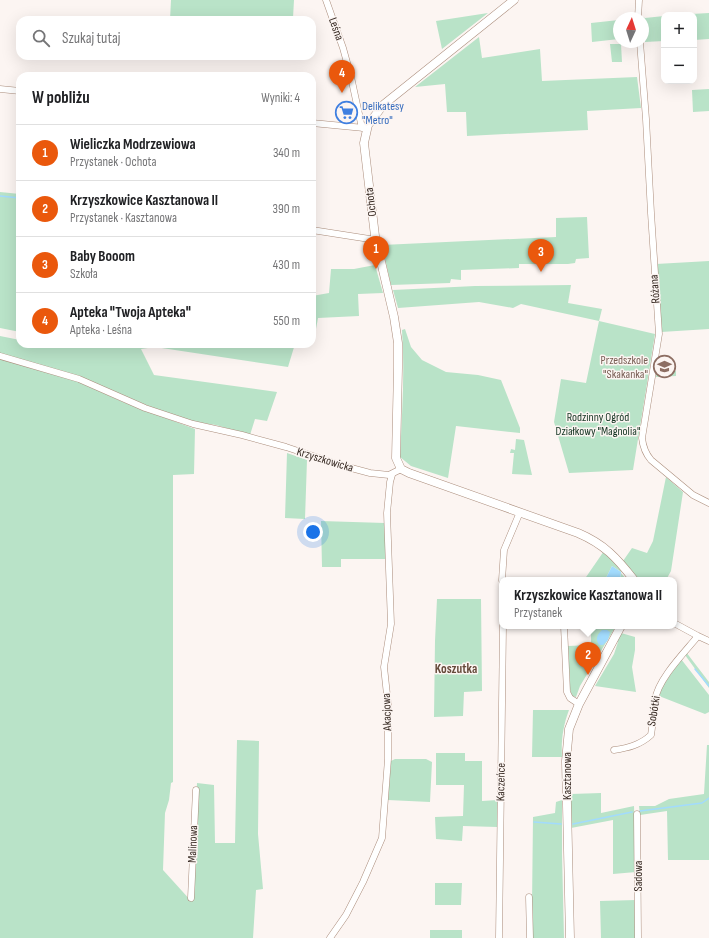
<!DOCTYPE html>
<html lang="pl">
<meta charset="utf-8">
<style>
body{margin:0;font-family:"Sofia Sans Condensed",sans-serif;background:#f2f2f2;color:#202124}
.controls{position:absolute;right:12px;top:12px;display:grid;overflow:hidden;border-radius:8px;box-shadow:0 4px 16px #0002}
.controls button{width:36px;height:36px;display:grid;place-items:center;padding:0;border:0;border-bottom:1px solid #e0e0e0;background:#fff;color:#202124;font:20px sans-serif}
.compass{position:absolute;left:613px;top:12px;width:36px;height:36px;border-radius:50%;background:#fff;box-shadow:0 4px 16px #0002;rotate:4deg}
.you{position:absolute;left:313px;top:532px;width:14px;height:14px;margin:-10px;border:3px solid #fff;border-radius:50%;background:#1a73e8;box-shadow:0 0 0 6px #1a73e833}
.badge{display:grid;place-items:center;width:26px;height:26px;border-radius:50%;background:#ea580c;color:#fff;font-size:13px;font-weight:700}
.pin{position:absolute;translate:-50% -33px;filter:drop-shadow(0 1px 2px #0008)}
.pin::after{content:'';position:absolute;top:21px;width:14px;height:12px;background:inherit;clip-path:polygon(0 0,100% 0,50% 100%)}
.popup{position:absolute;left:499px;top:577px;width:178px;height:52px;box-sizing:border-box;display:grid;place-content:center;border-radius:8px;background:#fff;filter:drop-shadow(0 1px 3px #0005);font-size:13px;white-space:nowrap;color:#757577}
.popup b{font-size:15px;color:#202124}
.popup::after{content:'';position:absolute;left:50%;top:100%;margin-left:-8px;border:8px solid transparent;border-top-color:#fff}
.list{margin:0;padding:0;list-style:none}
h2{display:flex;justify-content:space-between;align-items:center;height:52px;margin:0;padding:0 16px;font-size:17px}
h2 small{font-size:13px;font-weight:400;color:#757577}
.list li{display:grid;grid-template-columns:26px 1fr auto;gap:12px;align-items:center;box-sizing:border-box;height:56px;padding:0 16px;border-top:1px solid #e0e0e0}
.list b{display:block;font-size:15px;white-space:nowrap}
.list p{margin:0;font-size:13px;white-space:nowrap;color:#757577}
.list em{font-size:13px;font-style:normal;color:#757577}
.icon{flex:none;width:22px;height:22px;fill:none;stroke:currentColor;stroke-width:2;stroke-linecap:round;stroke-linejoin:round}
.map{position:relative;flex:none;width:709px;height:938px;overflow:hidden}
.search{position:absolute;background:#fff;box-shadow:0 4px 16px #0002;left:16px;top:16px;width:300px;height:44px;display:flex;align-items:center;gap:10px;box-sizing:border-box;padding:0 14px;border-radius:12px;color:#757577;font-size:15px}
.panel{position:absolute;background:#fff;box-shadow:0 4px 16px #0002;left:16px;top:72px;width:300px;height:276px;border-radius:12px}
.map>svg:first-child{display:block}
.green{fill:#b9e3c8}
.water{fill:#a2dbfd}
.lines{fill:none;stroke-linecap:round;stroke-linejoin:round}
.stream{stroke:#a2dbfd;stroke-width:1.5}
.minor-casing{stroke:#ab8d7c;stroke-width:7}
.tertiary-casing{stroke:#ab8d7c;stroke-width:9}
.minor{stroke:#fff;stroke-width:6}
.tertiary{stroke:#fff;stroke-width:8}
.labels{text-anchor:middle;dominant-baseline:central;stroke-width:3;stroke-linejoin:round;paint-order:stroke}
.street-label{font-size:12px;fill:#392c25;stroke:#fcf5f2}
.shop-label{font-size:12px;fill:#366cbe;stroke:#fcf5f2;text-anchor:start}
.education-label{font-size:12px;fill:#785e54;stroke:#fcf5f2;text-anchor:end}
.park-label{font-size:12px;fill:#153523;stroke:#fcf5f2}
.neighbourhood-label{font-size:13px;font-weight:bold;fill:#644939;stroke:#fcf5f2}
</style>
<div class="map">
<svg width="709" height="938" viewBox="0 0 709 938">
<rect width="100%" height="100%" fill="#fcf5f2"/>
<path class="green" d="M171,0H294L293,18L277,20H170Z
M488,13L442,49L436,21Z
M709,13V39L694,40V15H674Z
M664,16V41L645,42L643,17L645,18Z
M619,20V39L592,42L591,23Z
M479,37L482,58L540,49L542,81L637,77L641,108L587,111L588,130L467,136L466,112H447L445,84L415,87Z
M610,44H621L622,62H612Z
M709,89V111L693,112L692,90Z
M0,192L20,194V332L0,328Z
M312,200L315,201L316,228L312,227Z
M587,217L589,258L576,259L575,263L568,264H519V268L461,270V280L451,279L450,283L391,285L382,245L556,237V218Z
M709,261V329L661,332L656,264Z
M375,265L383,293L358,294L359,316L318,318L314,340H312V296L329,293L331,269H354Z
M571,285L568,303L602,309L599,321L655,334L633,470L569,473L554,422L561,379L586,383L599,321L521,304L513,308L479,302L398,308L393,290L475,286Z
M405,329L411,347L422,360L446,372L478,375L501,380L520,428V433L456,426L448,478L411,466L400,457C402,414 405,372 402,330Z
M0,336L20,340V344H295L288,367L155,347L141,349L154,375L277,392L267,421L255,419L250,435L216,425L188,421L145,406L98,386L0,355Z
M0,359L73,379L123,402L195,429L194,474L173,475V782L171,783L169,800L165,813L163,870L192,902L197,783L214,785L215,843H235L237,740L259,741L258,834L263,889L256,890L253,938H0Z
M657,368H661V371H676V376L656,377Z
M516,439L524,440L532,475L512,474L514,453H510L511,449L515,450Z
M287,453L307,460L305,519L285,518Z
M666,477L683,492L671,571L666,580H639L623,561L632,548L647,553L653,541Z
M321,521L385,523L386,559H341V567H322Z
M604,551L622,569L621,573L627,580H620L621,572L612,566L605,580H584Z
M437,599H481L482,691L464,692L463,716L434,717L435,641Z
M598,626H616L580,686L576,697L572,696L570,689L568,646L591,645V630Z
M621,633L635,637V650L632,667L636,692L595,686L614,654L618,642L616,640Z
M686,652L709,682V688L685,655Z
M681,659L709,695V712L705,714L659,696L662,687Z
M533,710H569C563,726 561,740 562,757H532Z
M707,745H709V860H668L667,811L640,815L639,806H655L669,799L704,794Z
M436,753H465V761H482V801L498,800L497,827L463,826L462,841L436,839L435,817L463,816L464,785H436Z
M395,759H426L432,762L430,802L388,800L391,761Z
M601,793V813L634,806L636,872L613,874V820L571,828V794Z
M562,800V854L564,938H533L532,905L533,817L555,813L556,802Z
M435,883H462L461,905H435Z
M636,900L635,938H601L600,901Z
M430,930H462V938H430Z"/>
<path class="water" d="M612,566L621,572L620,580H605Z
M602,630H607L610,632L608,640L603,645H599C595,639 597,635 602,630Z"/>
<g class="lines">
<path class="stream" d="M0,196L20,198
M695,669L709,686
M640,811L702,803L709,798
M534,822L561,824
M573,824L632,812"/>
<defs>
<path id="minor" d="M326,0L343,48L351,77L362,128
M638,18L639,0
M640,42L646,119L651,213L659,334L642,438C643,447 645,453 651,460L693,495L709,503
M0,89L20,91
M312,123L364,128
M312,230L376,240
M0,356L79,379L145,408L193,424L242,435L286,447L340,465L370,473L389,475L401,469
M502,580L504,550L520,512
M674,623L698,636L709,641
M564,626L567,692L570,698L579,704
M614,750C628,748 640,745 651,735C653,723 653,712 655,700C658,679 684,653 698,636
M637,814L638,938
M529,897L530,938
M191,898L196,790
M330,938L346,915L363,882L382,838L388,759V704L384,667L391,624L387,513L390,482L392,475
M499,938L503,626"/>
<path id="tertiary" d="M514,0L383,105L368,125L364,143L375,236L394,317L398,343V368L396,458L401,469L409,473L578,533C604,544 617,558 634,580
M570,938L566,761L569,729L579,704L621,626"/>
</defs>
<use href="#minor" class="minor-casing"/>
<use href="#tertiary" class="tertiary-casing"/>
<use href="#minor" class="minor"/>
<use href="#tertiary" class="tertiary"/>
</g>
<defs>
<symbol id="supermarket-ring" viewBox="-11 -11 22 22"><circle r="9.5" fill="#fcf5f2" stroke="#3f7fe0" stroke-width="1.5"/><path d="M-6-5.5h2.5l.6 2H6L4.5 2H-2.5L-4.4-4H-6ZM-1.5 3.2a1.3 1.3 0 1 0 .1 0ZM3 3.2a1.3 1.3 0 1 0 .1 0Z" fill="#3f7fe0"/></symbol>
<symbol id="school-ring" viewBox="-11 -11 22 22"><circle r="9.5" fill="#fcf5f2" stroke="#8d6e63" stroke-width="1.5"/><path d="M0-5L7-2L0 1L-7-2ZM-4 1L0 2.5L4 1V4Q0 6-4 4Z" fill="#8d6e63"/></symbol>
</defs>
<g fill-rule="evenodd">
<use href="#supermarket-ring" x="334" y="100" width="25" height="25"/>
<use href="#school-ring" x="652" y="354" width="25" height="25"/>
</g>
<g class="labels">
<g class="street-label">
<text transform="translate(336 29) rotate(70)">Leśna</text>
<text transform="translate(371 202) rotate(-97)">Ochota</text>
<text transform="translate(655 289) rotate(-94)">Różana</text>
<text transform="translate(325 460) rotate(17)">Krzyszkowicka</text>
<text transform="translate(654 711) rotate(-81)">Sobótki</text>
<text transform="translate(387 712) rotate(-92)">Akacjowa</text>
<text transform="translate(567 776) rotate(-90)">Kasztanowa</text>
<text transform="translate(501 782) rotate(-89)">Kaczeńce</text>
<text transform="translate(193 844) rotate(-88)">Malinowa</text>
<text transform="translate(638 876) rotate(-90)">Sadowa</text>
</g>
<g class="shop-label">
<text x="362" y="106">Delikatesy<tspan x="362" dy="14">"Metro"</tspan></text>
</g>
<g class="education-label">
<text x="648" y="360">Przedszkole<tspan x="648" dy="14">"Skakanka"</tspan></text>
</g>
<g class="park-label">
<text x="598" y="417">Rodzinny Ogród<tspan x="598" dy="14">Działkowy "Magnolia"</tspan></text>
</g>
<g class="neighbourhood-label">
<text x="456" y="669">Koszutka</text>
</g>
</g>
</svg>
<div class="controls">
<button>+</button>
<button>−</button>
</div>
<svg class="compass" viewBox="-18 -18 36 36"><path d="M0-13l5 13h-10z" fill="#e53935"/><path d="M0 13l5-13h-10z" fill="#757577"/></svg>
<div class="you"></div>
<div class="pin badge" style="left:376px;top:269px">1</div>
<div class="pin badge" style="left:588px;top:675px">2</div>
<div class="popup"><b>Krzyszkowice Kasztanowa II</b>Przystanek</div>
<div class="pin badge" style="left:541px;top:272px">3</div>
<div class="pin badge" style="left:342px;top:93px">4</div>
<div class="search"><svg class="icon" aria-label="search" viewBox="0 0 24 24"><circle cx="10" cy="10" r="6"/><path d="M15 15l6 6"/></svg>Szukaj tutaj</div>
<section class="panel">
<h2>W pobliżu<small>Wyniki: 4</small></h2>
<ul class="list">
<li><span class="badge">1</span><div><b>Wieliczka Modrzewiowa</b><p>Przystanek · Ochota</p></div><em>340 m</em></li>
<li><span class="badge">2</span><div><b>Krzyszkowice Kasztanowa II</b><p>Przystanek · Kasztanowa</p></div><em>390 m</em></li>
<li><span class="badge">3</span><div><b>Baby Booom</b><p>Szkoła</p></div><em>430 m</em></li>
<li><span class="badge">4</span><div><b>Apteka &quot;Twoja Apteka&quot;</b><p>Apteka · Leśna</p></div><em>550 m</em></li>
</ul>
</section>
</div>
